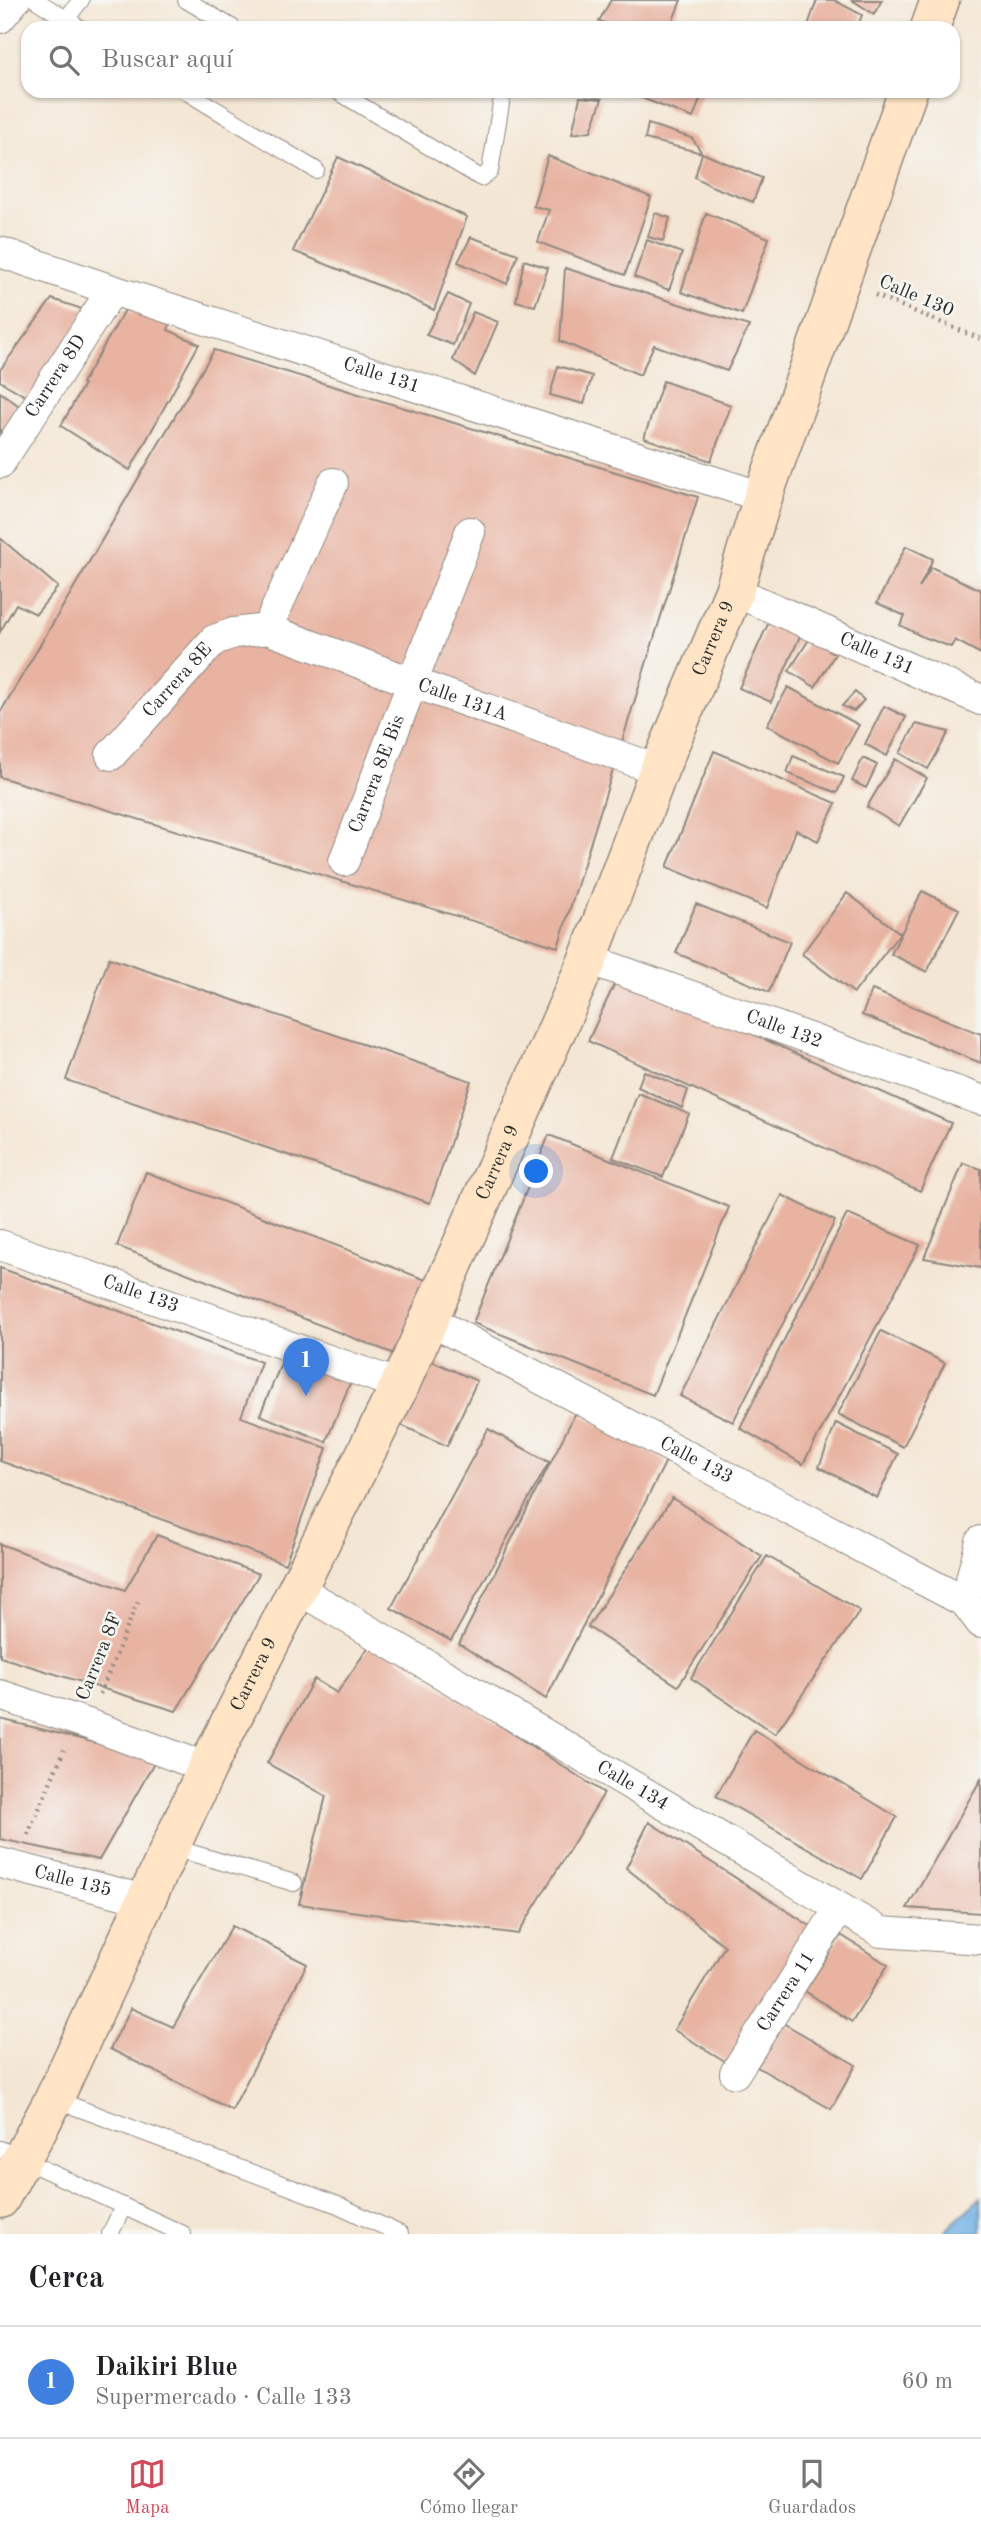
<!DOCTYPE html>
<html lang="es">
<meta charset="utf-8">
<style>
body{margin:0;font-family:"Old Standard TT",serif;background:#f6f6f6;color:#202124}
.you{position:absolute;left:537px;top:1172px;width:24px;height:24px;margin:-18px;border:5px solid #fff;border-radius:50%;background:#1a73e8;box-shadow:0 0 0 10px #1a73e833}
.badge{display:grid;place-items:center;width:46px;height:46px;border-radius:50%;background:#d1495b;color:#fff;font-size:23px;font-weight:700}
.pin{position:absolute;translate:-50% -58px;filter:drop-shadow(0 2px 4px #0008)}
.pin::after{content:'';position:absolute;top:37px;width:24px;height:21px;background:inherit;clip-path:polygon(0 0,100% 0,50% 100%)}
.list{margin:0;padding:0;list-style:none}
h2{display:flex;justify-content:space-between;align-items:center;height:91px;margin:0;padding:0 28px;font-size:30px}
h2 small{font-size:23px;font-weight:400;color:#757577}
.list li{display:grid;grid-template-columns:46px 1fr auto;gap:21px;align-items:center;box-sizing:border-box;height:112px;padding:0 28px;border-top:2px solid #e0e0e0}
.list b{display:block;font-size:26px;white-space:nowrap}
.list p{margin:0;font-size:23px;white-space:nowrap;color:#757577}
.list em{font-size:23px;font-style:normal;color:#757577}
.icon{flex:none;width:38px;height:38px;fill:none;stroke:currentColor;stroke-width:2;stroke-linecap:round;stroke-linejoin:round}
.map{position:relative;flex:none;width:981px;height:2234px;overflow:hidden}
.search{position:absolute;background:#fff;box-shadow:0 2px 5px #0004;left:21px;right:21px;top:21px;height:77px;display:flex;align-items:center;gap:18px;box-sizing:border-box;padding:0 24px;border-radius:21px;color:#757577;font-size:26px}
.sheet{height:203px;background:#fff}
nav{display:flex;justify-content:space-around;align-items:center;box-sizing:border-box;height:98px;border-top:2px solid #e0e0e0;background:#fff;font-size:19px;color:#757577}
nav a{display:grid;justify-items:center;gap:4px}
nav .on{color:#d1495b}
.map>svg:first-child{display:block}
.water{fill:#73b1e5;stroke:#4f6e88;stroke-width:2}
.building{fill:#e8b3a1}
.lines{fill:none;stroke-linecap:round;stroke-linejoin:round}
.lane-casing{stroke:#908880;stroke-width:18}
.street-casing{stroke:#908880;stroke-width:32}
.secondary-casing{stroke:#908880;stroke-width:41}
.path{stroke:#908880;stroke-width:4.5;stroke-dasharray:2 5;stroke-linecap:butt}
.lane{stroke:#fff;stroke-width:16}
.street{stroke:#fff;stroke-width:30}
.secondary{stroke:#ffe4c6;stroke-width:38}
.labels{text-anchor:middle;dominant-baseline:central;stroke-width:5;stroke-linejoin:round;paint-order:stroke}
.street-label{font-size:19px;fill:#2b2b2b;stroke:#f6f6f2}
</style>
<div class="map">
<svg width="981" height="2234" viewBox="0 0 981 2234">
<rect width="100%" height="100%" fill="#f6f6f2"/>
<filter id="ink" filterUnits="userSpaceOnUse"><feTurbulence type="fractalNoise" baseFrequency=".0143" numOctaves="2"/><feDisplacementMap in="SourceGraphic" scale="14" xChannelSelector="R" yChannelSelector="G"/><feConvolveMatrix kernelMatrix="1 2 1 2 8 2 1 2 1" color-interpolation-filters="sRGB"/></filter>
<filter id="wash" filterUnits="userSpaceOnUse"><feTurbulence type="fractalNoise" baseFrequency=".00686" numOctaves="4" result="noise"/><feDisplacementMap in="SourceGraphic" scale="28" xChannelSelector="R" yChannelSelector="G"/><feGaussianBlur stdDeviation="1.57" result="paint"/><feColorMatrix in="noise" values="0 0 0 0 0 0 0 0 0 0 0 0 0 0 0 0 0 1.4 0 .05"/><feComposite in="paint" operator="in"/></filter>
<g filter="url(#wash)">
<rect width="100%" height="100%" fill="#f4e6d4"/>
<path class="water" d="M981,2197V2233L942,2234Z"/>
<g id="blocks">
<path class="building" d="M611,0H681L670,28H618L599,21Z
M817,0H834L862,15L857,28H807Z
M852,0H882L874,14Z
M642,91H703L693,118L639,97Z
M580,97L602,99L591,131L572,134Z
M648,124L692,138L702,153L645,139Z
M702,153L762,178L753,202L711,186L695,177Z
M548,156L651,197L625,275L538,242L549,210L533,206Z
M338,157L467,217L434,310L405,296L293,251Z
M655,213L670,218L663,241L648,237Z
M706,213L769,238L742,314L681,292Z
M471,237L518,254L507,284L458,262Z
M647,240L682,253L669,290L634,277Z
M524,260L548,268L535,306L516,301Z
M565,268L749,326L727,371L654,345L640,375L560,341Z
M448,294L469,304L453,345L426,335Z
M52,299L85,310L34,401L0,381V370Z
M125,310L171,322L168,330L199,344L130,470L61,426L84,384L82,383Z
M473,312L498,322L475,376L453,360Z
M214,350L698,497L558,947L0,777V713Z
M558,366L592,376L584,404L550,395Z
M663,381L731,405L711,461L644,438Z
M0,392L22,408L0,444Z
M0,538L58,587L36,614L16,604L0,632Z
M906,546L933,559L919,588L931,567L981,590V654L955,640L951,647L921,636L900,625L905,616L877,603Z
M772,615L803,629L771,702L739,688Z
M810,638L835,654L815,687L789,671Z
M788,687L859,725L838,763L767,725Z
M855,692L864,700L854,711L842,706Z
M884,706L906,717L887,756L865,744Z
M916,724L949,732L928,769L900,753Z
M714,751L836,803L818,841L796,830L767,908L667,867Z
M793,756L844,777L837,793L787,773Z
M863,758L877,765L866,788L852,781Z
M895,759L927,778L899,826L867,807Z
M922,891L959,909L927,972L891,954Z
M847,893L900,933L854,993L802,954Z
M696,904L790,942L769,992L676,953Z
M109,958L471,1081L430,1203L66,1080Z
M619,974L951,1123L920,1191L588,1041Z
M872,990L981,1034V1063L862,1015Z
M644,1071L688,1090L682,1108L638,1087Z
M638,1093L689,1114L663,1177L613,1158Z
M549,1135L729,1207L653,1395L473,1323Z
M963,1163L981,1169V1268L924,1258Z
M146,1172L426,1280L397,1355L117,1246Z
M782,1195L835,1221L733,1422L680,1396Z
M847,1214L920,1245L803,1464L740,1428Z
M0,1268L261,1362L241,1417L327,1448L285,1564L0,1461Z
M881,1331L945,1363L903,1447L838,1414Z
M287,1349L353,1376L326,1442L260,1415Z
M423,1357L477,1381L447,1446L394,1422Z
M576,1412L666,1461L546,1699L459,1644Z
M836,1423L898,1454L877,1498L819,1467Z
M488,1429L549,1462L451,1641L391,1608Z
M672,1498L762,1556L678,1686L588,1627Z
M157,1535L259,1574L176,1711L0,1657V1544L125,1590Z
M767,1556L860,1611L775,1734L691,1678Z
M372,1642L604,1793L518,1934L299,1904L326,1796L267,1763L314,1679L337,1693Z
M0,1719L157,1758L99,1860L0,1839Z
M754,1730L897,1817L862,1879L716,1796Z
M981,1779V1913L907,1908Z
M649,1822L815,1929L728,2063L674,2030L725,1946L626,1868Z
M232,1926L307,1964L232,2110L110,2049L131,2008L173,2027Z
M841,1935L888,1965L852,2022L805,1991Z
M783,2023L856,2065L831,2109L757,2067Z"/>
</g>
</g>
<g filter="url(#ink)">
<use href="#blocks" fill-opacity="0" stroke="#908880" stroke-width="2"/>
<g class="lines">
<defs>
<path id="lane" d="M36,0L80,28
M186,0L233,28
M66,19L81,0
M185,91L316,170
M337,91L481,178L490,171L503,91
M171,1847L294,1883
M54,2099L338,2205L400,2234
M0,2149L183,2234
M110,2234L123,2207"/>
<g id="street">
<path d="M0,18L15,0"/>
<path id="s1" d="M0,252L112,290L763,497"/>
<path id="s2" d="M0,463L112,290"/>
<path id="s3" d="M734,591L981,700"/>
<path id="s4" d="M267,629L414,683L659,770"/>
<path id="s5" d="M111,755L214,640L234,633L267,629L333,483"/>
<path id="s6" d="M344,861L470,532"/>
<path id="s7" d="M588,959L981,1100"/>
<path id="s8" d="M0,1245L400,1385"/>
<path id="s9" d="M427,1319L965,1602L981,1623"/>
<path id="s10" d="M298,1589L881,1932L981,1939"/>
<path d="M965,1602L981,1541"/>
<path d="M0,1695L88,1724L207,1768"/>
<path id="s11" d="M0,1863L146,1900"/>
<path id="s12" d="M735,2073L839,1909"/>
</g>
<g id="secondary">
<path d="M930,28L940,0"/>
<path id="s13" d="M0,2199L54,2099L207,1768L400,1385L588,959L659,770L734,591L763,497L908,91"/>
</g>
</defs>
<use href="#lane" class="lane-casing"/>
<use href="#street" class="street-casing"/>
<use href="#secondary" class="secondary-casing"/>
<path class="path" d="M875,295L981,339
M100,1694L138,1601
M28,1835L64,1750"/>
<use href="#lane" class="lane"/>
<use href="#street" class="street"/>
<use href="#secondary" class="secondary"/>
</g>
</g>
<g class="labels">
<g class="street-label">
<text transform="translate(916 297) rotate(23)">Calle 130</text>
<text stroke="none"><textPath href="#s2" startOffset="103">Carrera 8D</textPath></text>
<text stroke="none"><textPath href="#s1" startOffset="401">Calle 131</textPath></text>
<text stroke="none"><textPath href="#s13" startOffset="1717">Carrera 9</textPath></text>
<text stroke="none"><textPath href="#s3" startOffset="156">Calle 131</textPath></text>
<text stroke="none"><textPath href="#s5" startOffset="100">Carrera 8E</textPath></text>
<text stroke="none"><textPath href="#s4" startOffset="208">Calle 131A</textPath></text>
<text stroke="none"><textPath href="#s6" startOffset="93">Carrera 8E Bis</textPath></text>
<text stroke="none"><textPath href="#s7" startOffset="208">Calle 132</textPath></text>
<text stroke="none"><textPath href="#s13" startOffset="1150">Carrera 9</textPath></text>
<text stroke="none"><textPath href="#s8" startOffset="149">Calle 133</textPath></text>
<text stroke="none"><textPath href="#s9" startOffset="304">Calle 133</textPath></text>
<text transform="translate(100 1657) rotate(-68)">Carrera 8F</text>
<text stroke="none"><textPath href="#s13" startOffset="583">Carrera 9</textPath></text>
<text stroke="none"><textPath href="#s10" startOffset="388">Calle 134</textPath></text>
<text stroke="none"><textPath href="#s11" startOffset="75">Calle 135</textPath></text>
<text stroke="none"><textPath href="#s12" startOffset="96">Carrera 11</textPath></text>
</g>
</g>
</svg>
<div class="you"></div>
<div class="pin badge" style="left:306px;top:1396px;background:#3f7fe0">1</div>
<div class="search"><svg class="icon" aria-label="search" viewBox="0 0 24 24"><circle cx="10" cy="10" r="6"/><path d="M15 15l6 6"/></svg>Buscar aquí</div>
</div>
<section class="sheet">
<h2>Cerca<small></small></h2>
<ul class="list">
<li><span class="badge" style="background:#3f7fe0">1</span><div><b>Daikiri Blue</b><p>Supermercado · Calle 133</p></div><em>60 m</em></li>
</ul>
</section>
<nav>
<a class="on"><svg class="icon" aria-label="map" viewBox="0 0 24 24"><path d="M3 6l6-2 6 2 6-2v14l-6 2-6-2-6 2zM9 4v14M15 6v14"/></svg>Mapa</a>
<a><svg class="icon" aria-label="directions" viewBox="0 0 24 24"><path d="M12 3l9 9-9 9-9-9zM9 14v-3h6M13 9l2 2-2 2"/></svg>Cómo llegar</a>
<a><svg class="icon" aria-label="saved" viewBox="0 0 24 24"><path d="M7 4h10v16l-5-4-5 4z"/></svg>Guardados</a>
</nav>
